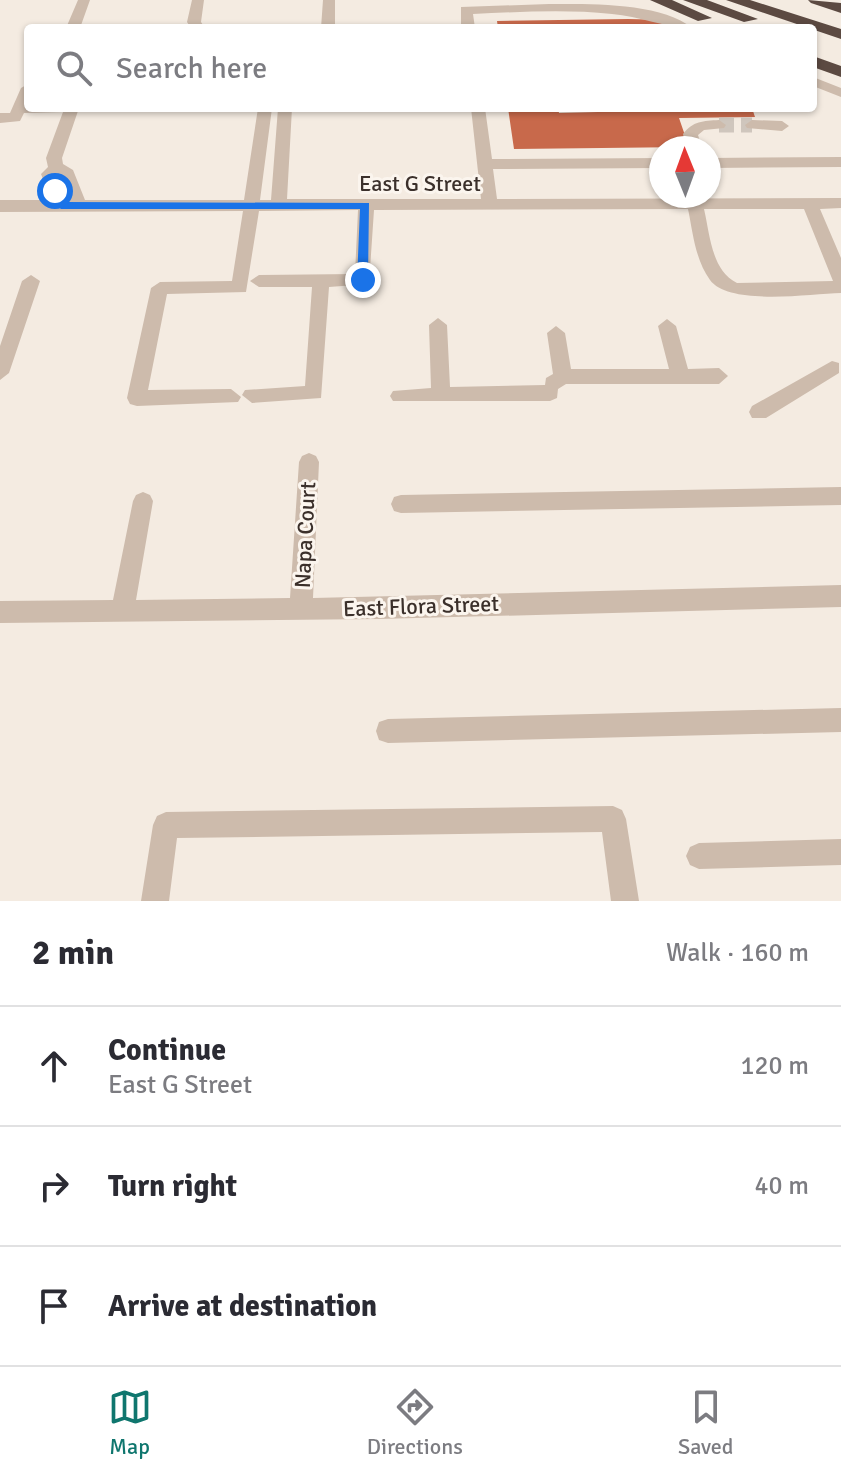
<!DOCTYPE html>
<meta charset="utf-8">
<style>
body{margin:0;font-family:Signika,sans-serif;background:#f7f7f7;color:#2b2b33}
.compass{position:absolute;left:649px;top:136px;width:72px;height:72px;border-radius:50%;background:#fff;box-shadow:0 2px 6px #0004;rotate:359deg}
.stop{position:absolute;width:24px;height:24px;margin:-18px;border:6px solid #1a73e8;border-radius:50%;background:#fff}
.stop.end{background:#1a73e8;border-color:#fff;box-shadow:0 2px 8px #0008}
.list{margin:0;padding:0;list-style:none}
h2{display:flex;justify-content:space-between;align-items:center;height:104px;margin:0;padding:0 32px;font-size:34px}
h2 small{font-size:26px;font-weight:400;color:#7c7c81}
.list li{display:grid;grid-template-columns:52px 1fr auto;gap:24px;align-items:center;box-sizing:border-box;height:120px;padding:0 32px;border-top:2px solid #e1e1e2}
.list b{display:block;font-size:30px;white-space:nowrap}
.list p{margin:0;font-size:26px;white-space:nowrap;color:#7c7c81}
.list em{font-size:26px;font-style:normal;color:#7c7c81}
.icon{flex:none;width:44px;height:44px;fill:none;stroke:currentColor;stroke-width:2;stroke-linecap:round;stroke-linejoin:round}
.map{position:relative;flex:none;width:841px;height:901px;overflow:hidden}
.search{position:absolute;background:#fff;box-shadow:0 2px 6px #0004;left:24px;right:24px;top:24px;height:88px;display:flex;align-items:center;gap:20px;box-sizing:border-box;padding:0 28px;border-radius:8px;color:#7c7c81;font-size:30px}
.sheet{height:464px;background:#fff}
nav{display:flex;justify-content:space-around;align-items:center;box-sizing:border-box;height:112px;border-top:2px solid #e1e1e2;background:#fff;font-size:22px;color:#7c7c81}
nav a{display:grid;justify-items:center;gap:4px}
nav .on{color:#0f766e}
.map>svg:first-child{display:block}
.building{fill:#c8694b}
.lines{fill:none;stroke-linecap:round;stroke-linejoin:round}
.minor-tunnel{stroke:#cfc6bd;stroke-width:15;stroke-dasharray:15 7;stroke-linecap:butt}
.minor{fill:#cdbbac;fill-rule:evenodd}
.highway{fill:#5c4a42;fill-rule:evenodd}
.route{fill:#1a73e8}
.labels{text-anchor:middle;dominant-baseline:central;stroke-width:6;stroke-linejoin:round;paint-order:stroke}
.street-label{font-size:22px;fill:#3b302b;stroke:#fbf5ee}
</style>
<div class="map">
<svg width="841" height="901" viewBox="0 0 841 901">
<rect width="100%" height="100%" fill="#f4ebe1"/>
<path class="building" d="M628,19L669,20L672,28H498L497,21Z
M508,108H558L559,113L752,108L755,117L679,118L689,147L514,149Z"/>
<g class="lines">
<path class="minor-tunnel" d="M719,125H752"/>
<path class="minor" d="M78,0H90L80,28H66Z
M192,0H204L201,22L205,28H191L187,22Z
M323,0H335V28H321Z
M549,4C588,4 661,2 692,28C665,28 639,16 612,14C566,9 519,12 473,14L475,28H461V7Z
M813,77L841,88V97L813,86Z
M28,84V108H79L62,158L63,164L73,170L85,200H244L258,108H272L260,200H271L278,108H292L287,199H481L471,108H485L492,159L661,158V168L493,169L497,199L841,198V208L820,209L841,258V293C809,294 729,306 710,280C695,259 693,233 688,209L374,210L369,284L329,287L321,398L252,403L242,395L245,390L305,386L312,287H259L250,281L259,275L355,274L358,210L259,211L246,292L167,294L148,390L231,389L241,397L238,402L137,406L130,404L127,398L151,288L160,282L232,281L243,211L0,212V200H51L41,174L48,167L46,158L63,112L24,113L20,121L0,123V113H10L21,88ZM59,174L69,200L57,175ZM704,209H804L833,281L737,283C711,270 710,234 704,209Z
M719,120L726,125L724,128L704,130L698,135L702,148H686L683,134C693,121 703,121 719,120Z
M752,120L782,121L789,126L782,131L747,128L745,125Z
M841,157V167L709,168V158Z
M31,275L40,281L9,373L0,380V346L22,281Z
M438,318L447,325L450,387L545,385L546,378L553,374L547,333L556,326L565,333L571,369H669L658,326L667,319L676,326L688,369L719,368L728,376L719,384H566L558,389L557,398L550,401H393L390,396L393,391L431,388L429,325Z
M832,361L839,363V373L766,418H752L749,412L752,406Z
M309,453L316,456L319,462L313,598L841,585V607L378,619L0,623V601L113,600L133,501L136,495L143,492L150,495L153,501L136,600L290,598L299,462L302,456Z
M841,487V505L401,513L394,511L391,504L394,497L401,495Z
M841,708V732L388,743L379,740L376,731L379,722L388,719Z
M613,806L622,810L626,819L639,901H611L602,832L177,838L169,901H141L153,825L157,816L166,812Z
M841,839V865L699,869L690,865L686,856L690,847L699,843Z"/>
<path class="highway" d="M650,0H672L712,18L698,21Z
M683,0H707L758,19L744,22Z
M726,0H750L841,29V39Z
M808,0L841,3V13L811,3Z
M813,56L841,66V77L813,67Z"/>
</g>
<path class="route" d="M51,188H58L64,202L369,203L368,280L363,284L357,280L360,209H61L56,205Z"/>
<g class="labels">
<g class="street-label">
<text x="420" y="183">East G Street</text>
<text transform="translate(305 535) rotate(-87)">Napa Court</text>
<text transform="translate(421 606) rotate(-2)">East Flora Street</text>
</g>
</g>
</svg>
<svg class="compass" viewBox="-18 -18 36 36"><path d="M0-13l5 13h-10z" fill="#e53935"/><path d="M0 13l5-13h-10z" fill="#7c7c81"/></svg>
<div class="stop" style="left:55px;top:191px"></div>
<div class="stop end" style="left:363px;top:280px"></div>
<div class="search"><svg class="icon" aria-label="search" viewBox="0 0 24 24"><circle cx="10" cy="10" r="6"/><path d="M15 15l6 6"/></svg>Search here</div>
</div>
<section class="sheet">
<h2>2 min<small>Walk · 160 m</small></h2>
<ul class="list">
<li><svg class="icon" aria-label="ahead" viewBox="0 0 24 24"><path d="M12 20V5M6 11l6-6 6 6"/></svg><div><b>Continue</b><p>East G Street</p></div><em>120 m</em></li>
<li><svg class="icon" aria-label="right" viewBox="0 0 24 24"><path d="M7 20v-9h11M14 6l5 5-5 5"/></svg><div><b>Turn right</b></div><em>40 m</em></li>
<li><svg class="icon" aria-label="arrive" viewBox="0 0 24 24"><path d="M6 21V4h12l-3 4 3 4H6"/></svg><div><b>Arrive at destination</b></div></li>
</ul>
</section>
<nav>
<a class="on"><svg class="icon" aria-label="map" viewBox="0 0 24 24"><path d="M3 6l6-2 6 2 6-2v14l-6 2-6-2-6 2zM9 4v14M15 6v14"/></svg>Map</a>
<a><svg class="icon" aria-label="directions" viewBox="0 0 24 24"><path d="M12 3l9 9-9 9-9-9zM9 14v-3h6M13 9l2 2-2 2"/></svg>Directions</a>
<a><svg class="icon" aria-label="saved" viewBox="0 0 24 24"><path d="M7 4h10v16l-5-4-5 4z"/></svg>Saved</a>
</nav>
